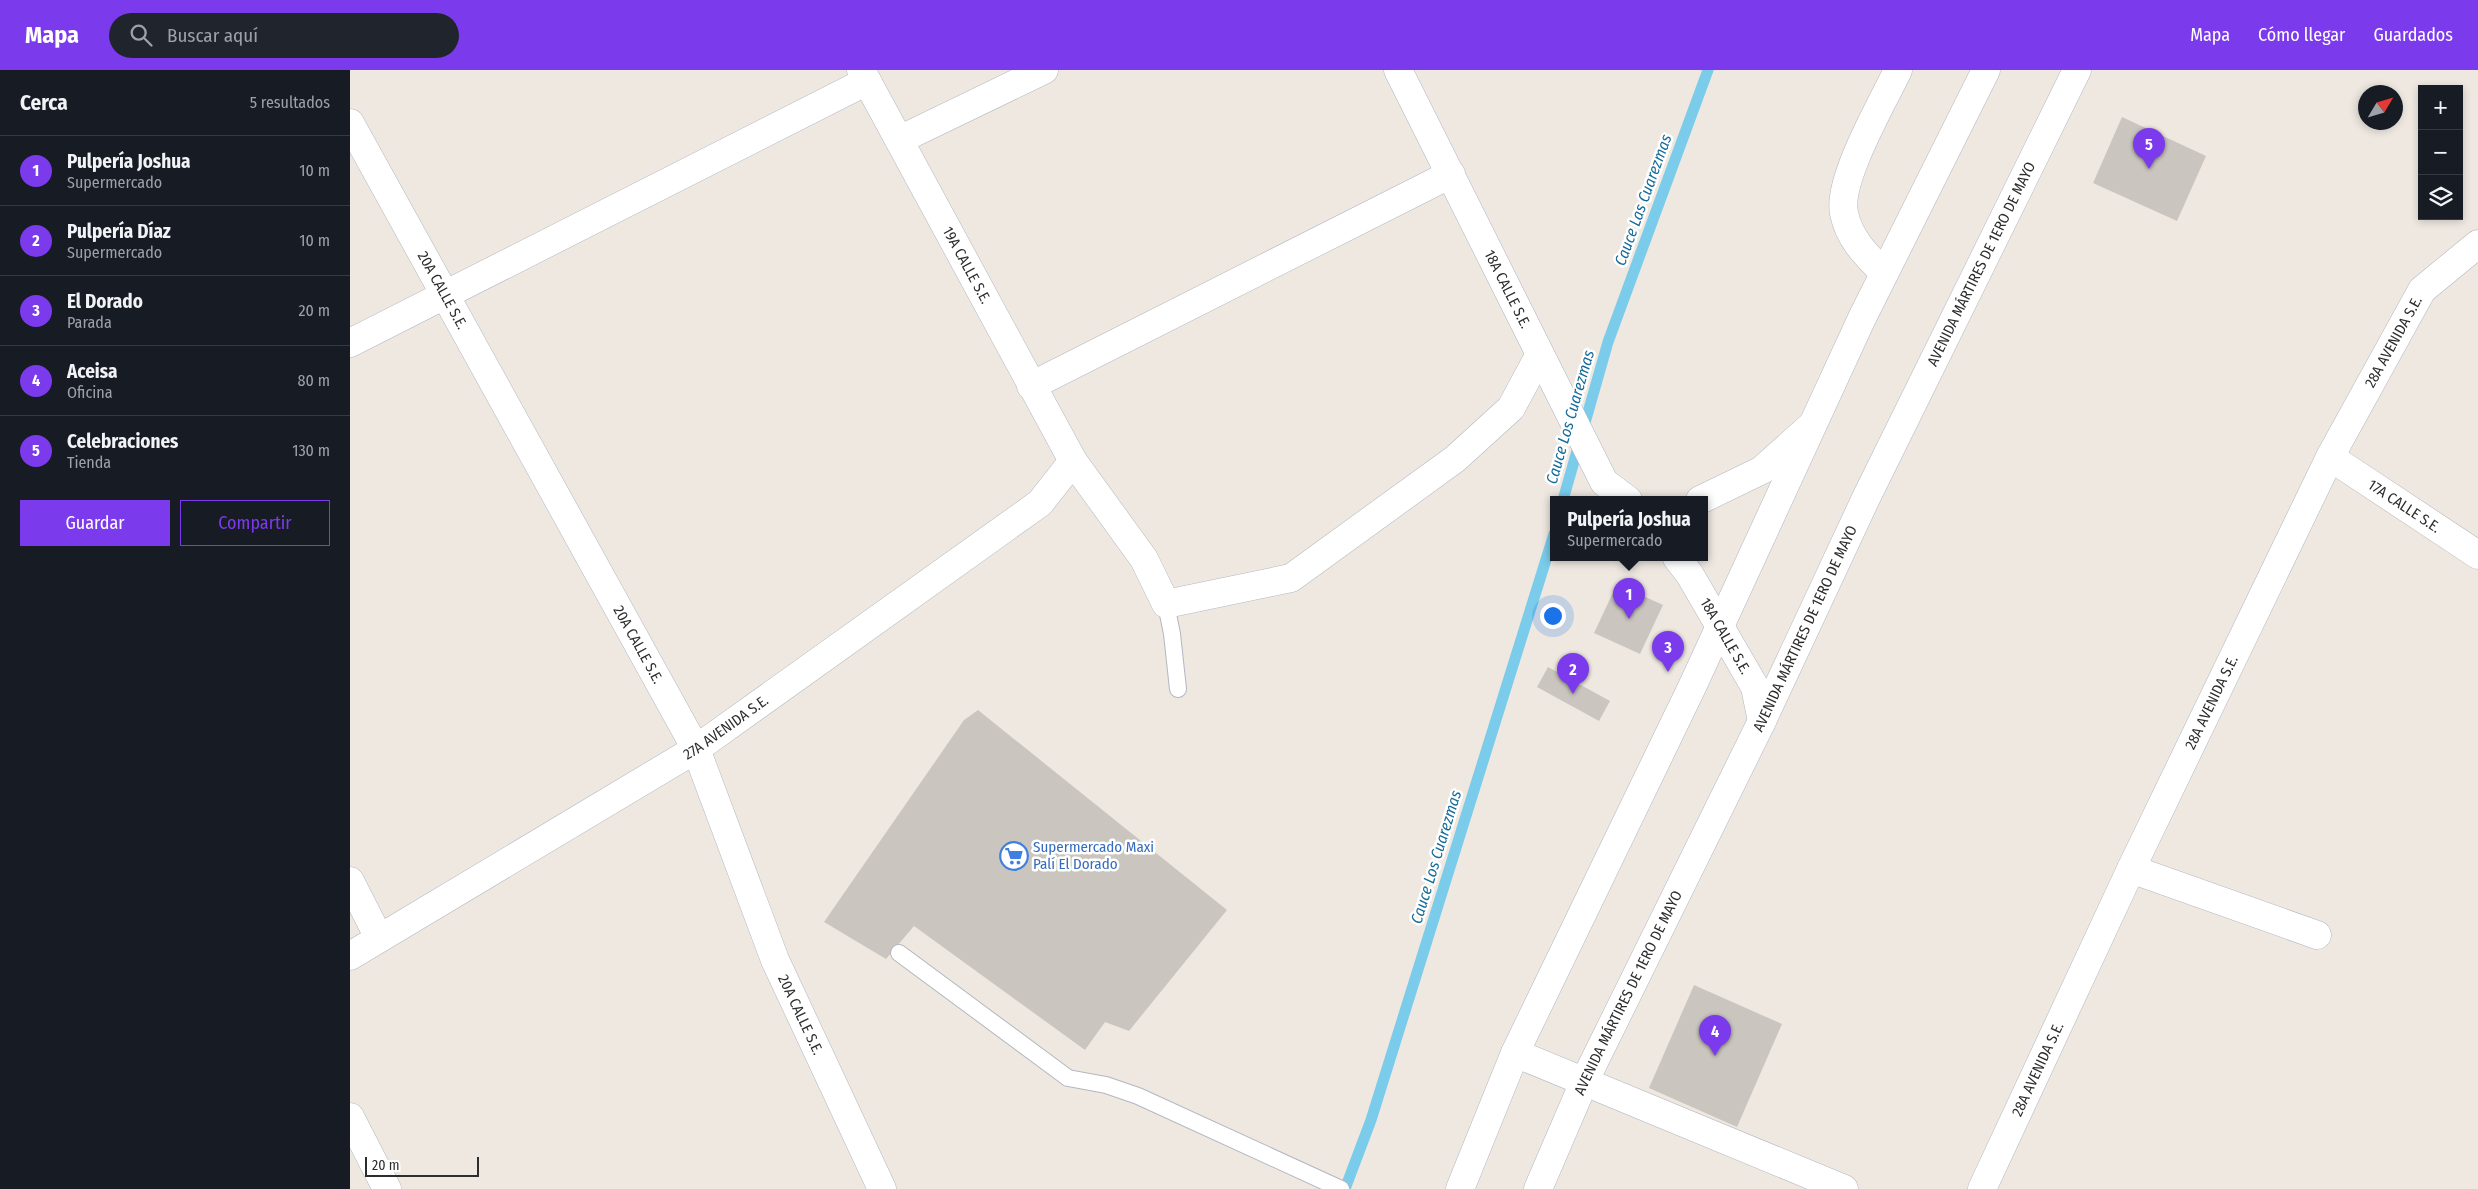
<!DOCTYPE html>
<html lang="es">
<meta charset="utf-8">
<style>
body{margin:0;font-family:"Fira Sans Condensed",sans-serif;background:#20242c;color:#f1f3f6}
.controls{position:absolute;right:15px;top:15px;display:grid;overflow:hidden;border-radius:0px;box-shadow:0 2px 8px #0003}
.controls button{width:45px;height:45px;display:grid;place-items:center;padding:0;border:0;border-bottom:1px solid #363941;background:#171b24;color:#f1f3f6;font:25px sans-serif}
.compass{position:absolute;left:2008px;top:15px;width:45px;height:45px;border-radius:50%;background:#171b24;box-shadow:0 2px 8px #0003;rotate:52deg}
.scale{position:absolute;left:15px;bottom:12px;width:114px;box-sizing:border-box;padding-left:5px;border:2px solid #2d2d2d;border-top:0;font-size:14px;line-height:18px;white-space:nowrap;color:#2d2d2d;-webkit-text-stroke:4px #fff;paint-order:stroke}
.you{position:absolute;left:1202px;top:545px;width:18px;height:18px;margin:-12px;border:4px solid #fff;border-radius:50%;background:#1a73e8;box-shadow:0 0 0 8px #1a73e833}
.badge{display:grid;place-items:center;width:32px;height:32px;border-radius:50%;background:#7c3aed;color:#fff;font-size:16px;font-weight:700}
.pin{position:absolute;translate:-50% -41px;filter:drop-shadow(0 1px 2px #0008)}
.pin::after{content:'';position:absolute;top:26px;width:18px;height:15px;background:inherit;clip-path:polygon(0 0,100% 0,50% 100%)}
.popup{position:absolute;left:1200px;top:426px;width:158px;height:65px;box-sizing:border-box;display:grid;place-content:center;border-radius:0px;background:#171b24;filter:drop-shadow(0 1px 4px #0005);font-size:16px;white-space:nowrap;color:#9ea1a6}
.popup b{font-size:19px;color:#f1f3f6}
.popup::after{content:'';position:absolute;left:50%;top:100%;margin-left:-10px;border:10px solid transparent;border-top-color:#171b24}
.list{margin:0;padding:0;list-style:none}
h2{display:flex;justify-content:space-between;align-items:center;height:65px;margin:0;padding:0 20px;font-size:21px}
h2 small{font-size:16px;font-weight:400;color:#9ea1a6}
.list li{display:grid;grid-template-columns:32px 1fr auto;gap:15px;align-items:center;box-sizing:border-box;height:70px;padding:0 20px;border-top:1px solid #363941}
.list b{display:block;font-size:19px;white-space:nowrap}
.list p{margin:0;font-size:16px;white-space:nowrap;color:#9ea1a6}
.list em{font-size:16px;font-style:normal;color:#9ea1a6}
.actions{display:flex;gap:10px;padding:15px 20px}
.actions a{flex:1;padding:11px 0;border:1px solid #7c3aed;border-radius:0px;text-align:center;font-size:18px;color:#7c3aed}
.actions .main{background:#7c3aed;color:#fff}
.icon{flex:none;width:28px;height:28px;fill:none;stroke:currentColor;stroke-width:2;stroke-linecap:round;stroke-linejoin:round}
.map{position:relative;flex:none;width:2128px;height:1119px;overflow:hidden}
header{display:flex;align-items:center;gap:30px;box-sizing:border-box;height:70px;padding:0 25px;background:#7c3aed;color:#fff}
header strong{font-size:24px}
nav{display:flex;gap:28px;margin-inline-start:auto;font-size:18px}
.search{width:350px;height:45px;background:#20242c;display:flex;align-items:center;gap:12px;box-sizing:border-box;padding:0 18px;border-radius:28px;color:#9ea1a6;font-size:19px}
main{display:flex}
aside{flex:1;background:#171b24}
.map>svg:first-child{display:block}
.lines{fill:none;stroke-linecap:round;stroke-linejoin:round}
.stream{stroke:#7accea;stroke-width:11}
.building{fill:#cac6bf}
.service-casing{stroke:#b4b7c0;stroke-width:18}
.minor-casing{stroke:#b4b7c0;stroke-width:29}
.secondary-casing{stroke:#b4b7c0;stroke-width:29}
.service{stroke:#fff;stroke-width:16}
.minor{stroke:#fff;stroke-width:28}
.secondary{stroke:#fff;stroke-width:28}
.labels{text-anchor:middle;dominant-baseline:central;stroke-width:5;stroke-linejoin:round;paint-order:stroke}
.street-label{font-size:15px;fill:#2d2d2d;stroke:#fff}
.shop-label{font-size:15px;fill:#366cbe;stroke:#fff;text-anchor:start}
.water-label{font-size:16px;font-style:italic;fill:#156c9a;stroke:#fff}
</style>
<header>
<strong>Mapa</strong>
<div class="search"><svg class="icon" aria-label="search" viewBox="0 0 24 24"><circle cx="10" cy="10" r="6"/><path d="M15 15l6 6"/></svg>Buscar aquí</div>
<nav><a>Mapa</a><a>Cómo llegar</a><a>Guardados</a></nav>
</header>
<main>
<aside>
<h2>Cerca<small>5 resultados</small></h2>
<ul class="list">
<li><span class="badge">1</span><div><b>Pulpería Joshua</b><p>Supermercado</p></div><em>10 m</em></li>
<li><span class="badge">2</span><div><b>Pulpería Díaz</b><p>Supermercado</p></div><em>10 m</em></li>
<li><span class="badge">3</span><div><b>El Dorado</b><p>Parada</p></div><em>20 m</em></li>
<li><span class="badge">4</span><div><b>Aceisa</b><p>Oficina</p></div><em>80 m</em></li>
<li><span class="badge">5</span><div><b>Celebraciones</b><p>Tienda</p></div><em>130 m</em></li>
</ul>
<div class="actions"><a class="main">Guardar</a><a>Compartir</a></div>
</aside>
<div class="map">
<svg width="2128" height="1119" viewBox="0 0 2128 1119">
<rect width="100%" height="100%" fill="#eee8e1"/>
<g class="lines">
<path class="stream" d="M1213,430L1258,272L1358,0
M995,1119L1021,1050L1204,464"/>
</g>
<path class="building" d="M1772,47L1856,86L1827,151L1743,113Z
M1267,514L1313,535L1290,584L1244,563Z
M1198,597L1260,631L1249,651L1187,617Z
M628,640L877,840L779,961L755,952L735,980L564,856L536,889L474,852L614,650Z
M1344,915L1432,954L1387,1057L1299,1018Z"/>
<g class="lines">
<defs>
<path id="service" d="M816,534L822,564L828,619
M549,883L718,1008L756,1015L788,1026L991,1119"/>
<g id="minor">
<path id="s1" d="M511,0L723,391L794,489L816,534L941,508L1105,389L1161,338L1189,286"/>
<path id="s2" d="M1048,0L1254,412L1278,430"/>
<path id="s3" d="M0,53L346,679L425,890L532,1119"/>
<path d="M549,70L694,0"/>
<path d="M1534,203C1517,186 1499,169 1494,143C1487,110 1533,32 1548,0"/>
<path d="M0,273L517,11"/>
<path d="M681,316L1101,104"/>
<path id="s4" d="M1980,387L2128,485"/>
<path d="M1350,430L1412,400L1461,356"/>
<path id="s5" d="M1327,488L1340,505L1405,617L1412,651"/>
<path d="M1781,799L1967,865"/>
<path d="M0,811L29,868"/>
<path id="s6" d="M0,886L346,679L690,433L723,391"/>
<path d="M1165,983L1494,1119"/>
<path d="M0,1047L37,1119"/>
<path id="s7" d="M1632,1119L1781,799L1980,387L2072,220L2128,174"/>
</g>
<g id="secondary">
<path d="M1110,1119L1165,983L1342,617L1512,248L1636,0"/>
<path id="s8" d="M1188,1119L1234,1012L1412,651L1516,428L1727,0"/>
</g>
</defs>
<use href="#service" class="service-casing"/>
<use href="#minor" class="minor-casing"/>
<use href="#secondary" class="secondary-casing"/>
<use href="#service" class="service"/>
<use href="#minor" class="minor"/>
<use href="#secondary" class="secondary"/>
</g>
<defs>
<symbol id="supermarket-ring" viewBox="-11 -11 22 22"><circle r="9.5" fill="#fff" stroke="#3f7fe0" stroke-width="1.5"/><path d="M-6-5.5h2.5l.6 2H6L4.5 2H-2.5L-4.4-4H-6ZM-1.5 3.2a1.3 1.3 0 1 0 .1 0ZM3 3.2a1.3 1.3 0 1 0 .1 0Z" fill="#3f7fe0"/></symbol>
</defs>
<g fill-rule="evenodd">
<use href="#supermarket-ring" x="648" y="770" width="32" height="32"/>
</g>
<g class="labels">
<g class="street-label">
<text stroke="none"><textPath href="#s8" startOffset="1026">AVENIDA MÁRTIRES DE 1ERO DE MAYO</textPath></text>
<text stroke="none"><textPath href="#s1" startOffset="222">19A CALLE S.E.</textPath></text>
<text stroke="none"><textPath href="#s2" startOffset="245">18A CALLE S.E.</textPath></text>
<text stroke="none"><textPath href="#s3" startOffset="191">20A CALLE S.E.</textPath></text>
<text stroke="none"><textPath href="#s7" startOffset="942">28A AVENIDA S.E.</textPath></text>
<text stroke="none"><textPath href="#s4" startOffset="89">17A CALLE S.E.</textPath></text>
<text stroke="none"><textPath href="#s8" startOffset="621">AVENIDA MÁRTIRES DE 1ERO DE MAYO</textPath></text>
<text stroke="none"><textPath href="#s5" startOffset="92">18A CALLE S.E.</textPath></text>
<text stroke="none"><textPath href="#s3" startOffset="596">20A CALLE S.E.</textPath></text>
<text stroke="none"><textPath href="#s7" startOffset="538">28A AVENIDA S.E.</textPath></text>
<text stroke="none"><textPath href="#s6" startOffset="440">27A AVENIDA S.E.</textPath></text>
<text stroke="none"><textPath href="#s8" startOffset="216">AVENIDA MÁRTIRES DE 1ERO DE MAYO</textPath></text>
<text stroke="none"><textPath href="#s3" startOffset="1001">20A CALLE S.E.</textPath></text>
<text stroke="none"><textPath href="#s7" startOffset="132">28A AVENIDA S.E.</textPath></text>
</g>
<g class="shop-label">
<text x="683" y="777">Supermercado Maxi<tspan x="683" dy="17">Palí El Dorado</tspan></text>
</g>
<g class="water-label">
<text transform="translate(1293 130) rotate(-70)">Cauce Las Cuarezmas</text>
<text transform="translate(1220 347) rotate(-74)">Cauce Los Cuarezmas</text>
<text transform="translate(1086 787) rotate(-73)">Cauce Los Cuarezmas</text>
</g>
</g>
</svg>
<div class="controls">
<button>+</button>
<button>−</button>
<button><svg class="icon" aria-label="layers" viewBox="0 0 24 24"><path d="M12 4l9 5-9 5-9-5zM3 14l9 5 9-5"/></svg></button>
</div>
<svg class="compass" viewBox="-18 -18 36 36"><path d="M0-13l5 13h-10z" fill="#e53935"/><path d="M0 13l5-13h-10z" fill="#9ea1a6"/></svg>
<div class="scale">20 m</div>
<div class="you"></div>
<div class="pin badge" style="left:1279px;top:549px">1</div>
<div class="popup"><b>Pulpería Joshua</b>Supermercado</div>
<div class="pin badge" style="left:1223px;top:624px">2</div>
<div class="pin badge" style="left:1318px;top:602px">3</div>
<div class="pin badge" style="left:1365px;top:986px">4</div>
<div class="pin badge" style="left:1799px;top:99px">5</div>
</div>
</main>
